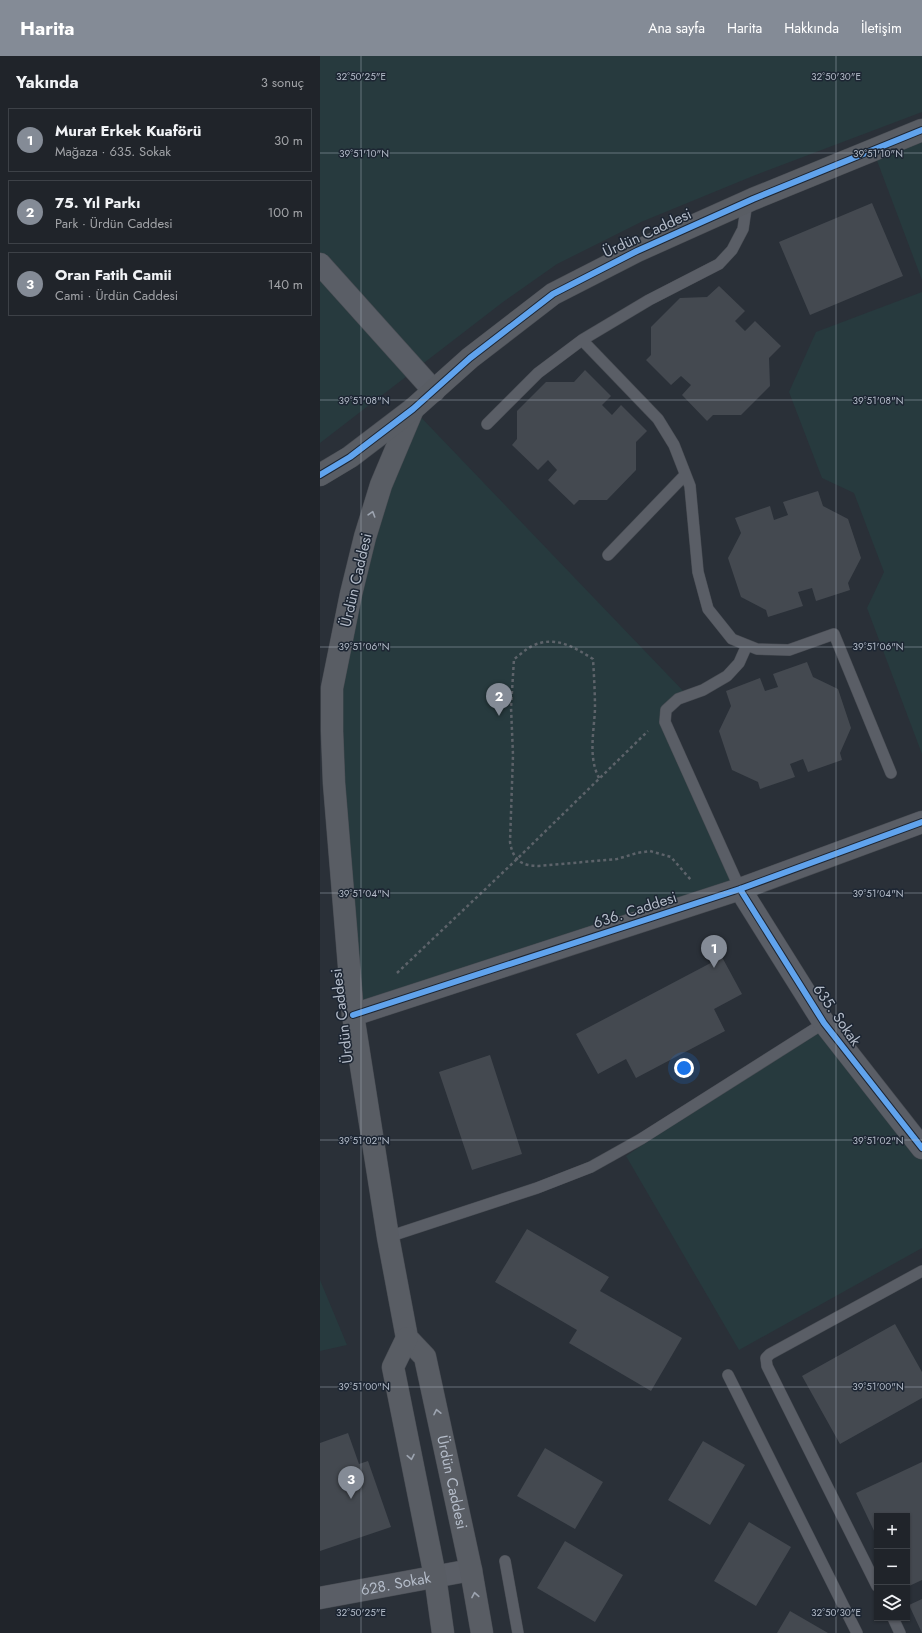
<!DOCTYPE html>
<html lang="tr">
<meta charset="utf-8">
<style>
body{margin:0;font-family:Jost,sans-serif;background:#282c32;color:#f1f3f6}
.controls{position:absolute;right:12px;bottom:12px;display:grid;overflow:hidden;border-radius:0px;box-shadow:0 1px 3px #0004}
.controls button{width:36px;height:36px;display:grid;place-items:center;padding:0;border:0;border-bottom:1px solid #3d4147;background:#20242a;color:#f1f3f6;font:20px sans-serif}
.you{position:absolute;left:364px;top:1012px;width:14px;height:14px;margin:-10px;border:3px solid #fff;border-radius:50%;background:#1a73e8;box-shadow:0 0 0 6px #1a73e833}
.badge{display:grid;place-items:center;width:26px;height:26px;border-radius:50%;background:#848b96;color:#fff;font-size:13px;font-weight:700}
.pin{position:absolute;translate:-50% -33px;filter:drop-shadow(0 1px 2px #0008)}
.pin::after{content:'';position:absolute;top:21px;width:14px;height:12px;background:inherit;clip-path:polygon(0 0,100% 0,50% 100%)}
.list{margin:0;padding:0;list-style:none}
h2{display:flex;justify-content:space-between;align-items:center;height:52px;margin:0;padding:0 16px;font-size:17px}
h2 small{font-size:13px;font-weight:400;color:#a2a4a8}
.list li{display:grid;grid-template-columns:26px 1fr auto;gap:12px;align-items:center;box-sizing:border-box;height:64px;margin:0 8px 8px;padding:0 8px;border:1px solid #3d4147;border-radius:0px}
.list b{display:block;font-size:15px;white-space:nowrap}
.list p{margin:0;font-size:13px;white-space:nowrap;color:#a2a4a8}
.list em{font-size:13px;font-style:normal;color:#a2a4a8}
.icon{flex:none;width:22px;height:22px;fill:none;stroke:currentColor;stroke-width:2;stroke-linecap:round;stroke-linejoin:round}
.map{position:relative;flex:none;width:602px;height:1577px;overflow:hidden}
header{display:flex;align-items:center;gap:24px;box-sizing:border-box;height:56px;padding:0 20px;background:#848b96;color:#fff}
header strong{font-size:19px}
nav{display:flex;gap:22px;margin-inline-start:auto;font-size:14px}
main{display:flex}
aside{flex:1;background:#20242a}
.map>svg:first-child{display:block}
.green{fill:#273a3e}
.building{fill:#444950}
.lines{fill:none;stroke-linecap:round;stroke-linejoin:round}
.lane-casing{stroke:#484c53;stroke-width:12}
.street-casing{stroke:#484c53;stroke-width:23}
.secondary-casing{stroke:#484c53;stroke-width:23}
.path{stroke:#5d636a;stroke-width:2.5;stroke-dasharray:3 3;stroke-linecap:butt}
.lane{stroke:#5a5e66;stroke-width:11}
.street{stroke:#5a5e66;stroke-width:22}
.secondary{stroke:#595d64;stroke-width:22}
.cycleway-casing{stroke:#1d2633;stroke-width:8}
.cycleway{stroke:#60a3ed;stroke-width:6}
.oneway{stroke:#9da4b0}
.ticks{fill:none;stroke:#b4bcc9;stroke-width:1;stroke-opacity:0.45}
.labels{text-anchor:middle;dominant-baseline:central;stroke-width:3;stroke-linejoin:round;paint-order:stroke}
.street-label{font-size:15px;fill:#b4bcc9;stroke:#1d2633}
.ticks-label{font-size:10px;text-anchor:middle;fill:#b4bcc9;stroke:#1d2633;stroke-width:3;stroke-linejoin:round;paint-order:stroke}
</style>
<header>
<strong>Harita</strong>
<nav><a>Ana sayfa</a><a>Harita</a><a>Hakkında</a><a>İletişim</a></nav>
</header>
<main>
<aside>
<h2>Yakında<small>3 sonuç</small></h2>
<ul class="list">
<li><span class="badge">1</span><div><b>Murat Erkek Kuaförü</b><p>Mağaza · 635. Sokak</p></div><em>30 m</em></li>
<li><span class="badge">2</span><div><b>75. Yıl Parkı</b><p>Park · Ürdün Caddesi</p></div><em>100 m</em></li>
<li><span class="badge">3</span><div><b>Oran Fatih Camii</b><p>Cami · Ürdün Caddesi</p></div><em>140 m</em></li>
</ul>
</aside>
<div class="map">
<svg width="602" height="1577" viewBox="0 0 602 1577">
<rect width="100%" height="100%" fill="#2a3038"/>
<path class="green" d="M0,0H602V56L433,120L321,166L237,208L183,246L0,387Z
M602,74V224L553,94Z
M602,236V698L547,552L564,516L534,437L502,422L469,336L496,276Z
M93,353L368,640L358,643L345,666L420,833L33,959L12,632Z
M504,967L602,1092V1192L419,1294L306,1100Z
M0,1224L27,1289L0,1295Z"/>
<path class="building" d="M552,147L583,220L490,259L459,186Z
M399,230L425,255L415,265L425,275L435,265L461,290L449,302L450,330L421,359H393L387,365L362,339L371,329L361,320L351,329L326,304L331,299V271L360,242L387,241Z
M265,314L291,340L282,349L292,359L301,349L327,375L316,386V414L287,444H259L254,449L228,424L237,414L228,404L218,414L192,389L197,383V355L226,326H254Z
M498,435L503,450L528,463L541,502L528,527L530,534L496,545L492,532L478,536L483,550L448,561L446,554L421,541L408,502L421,477L415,462L450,450L454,464L468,459L463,446Z
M487,606L493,621L518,633L531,672L520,697L522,704L488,716L483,703L470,708L475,721L440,733L438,726L412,714L399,675L411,650L406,635L440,622L445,635L458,631L453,618Z
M402,901L422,938L394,953L405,975L316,1022L306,1003L278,1018L256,978Z
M170,999L202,1098L152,1114L119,1016Z
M207,1173L289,1221L280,1235L362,1282L331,1335L249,1287L257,1274L175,1226Z
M575,1268L602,1316V1342L520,1388L482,1320Z
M28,1377L39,1408L48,1405L71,1471L0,1495V1387Z
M383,1385L425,1409L390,1469L348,1444Z
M225,1392L283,1426L255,1473L197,1440Z
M602,1406V1524L587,1531V1460H557V1481L536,1437Z
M429,1466L471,1491L436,1550L394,1525Z
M245,1485L303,1519L275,1566L217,1532Z
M602,1543V1577L589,1549Z
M470,1555L508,1577H457Z"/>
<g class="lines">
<defs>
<path id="lane" d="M262,284L338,363L354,389L370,430L378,516L388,553L412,583L437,593L469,594L514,578L571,717
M167,368L218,317L262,284L329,244L399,208L412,194L423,173L427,146
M288,499L365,419
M420,833L345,666L346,654L358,643L383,634L407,620L419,607L427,589
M68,1181L217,1132L271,1111L321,1083L504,967
M408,1319L537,1577
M185,1505L198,1577
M557,1530L447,1310L446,1302L450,1298L602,1215
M573,1562L580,1577"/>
<g id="street">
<path d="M0,208L114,335"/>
<path d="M420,833L504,967L602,1092"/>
<path d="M33,959L420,833L602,766"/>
<path id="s1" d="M0,1542L151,1514"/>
</g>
<g id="secondary">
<path id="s2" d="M93,353L61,429L45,481L31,538L12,632V675L14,727L33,959L68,1181L87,1282L105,1301L151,1514L162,1577"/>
<path d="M0,419L30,401L93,353L150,302L233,238L317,195L433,143L602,74"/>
<path d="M87,1282L73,1311L115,1520L123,1577"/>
</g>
</defs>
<use href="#lane" class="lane-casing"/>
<use href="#street" class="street-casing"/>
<use href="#secondary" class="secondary-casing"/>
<path class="path" d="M279,722C268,701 274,676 275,653C275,637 274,620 273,603C254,591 235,579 212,590C206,593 200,599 194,603L191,651L193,699L190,786C193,804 201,810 219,810L297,803L317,797L330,795L351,801L371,824
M77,917L197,803L328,675"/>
<use href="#lane" class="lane"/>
<use href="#street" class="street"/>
<use href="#secondary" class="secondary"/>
<defs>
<path id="cycleway" d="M0,419L30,401L93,353L150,302L233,238L317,195L433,143L602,74
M420,833L504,967L602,1092
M33,959L420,833L602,766"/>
</defs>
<use href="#cycleway" class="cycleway-casing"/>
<use href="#cycleway" class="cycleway"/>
</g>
<defs><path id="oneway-chevron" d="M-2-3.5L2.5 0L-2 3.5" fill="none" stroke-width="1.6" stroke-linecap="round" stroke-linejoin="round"/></defs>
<g class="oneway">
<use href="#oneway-chevron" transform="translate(52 458) rotate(-73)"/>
<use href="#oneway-chevron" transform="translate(117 1356) rotate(-102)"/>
<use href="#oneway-chevron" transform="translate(91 1401) rotate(79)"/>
<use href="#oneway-chevron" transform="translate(155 1539) rotate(-100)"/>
</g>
<path class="ticks" d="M41,0V1577M516,0V1577M0,97H602M0,344H602M0,591H602M0,837H602M0,1084H602M0,1331H602"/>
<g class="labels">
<g class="street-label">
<text transform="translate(327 177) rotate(-25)">Ürdün Caddesi</text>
<text transform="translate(36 524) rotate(-77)">Ürdün Caddesi</text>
<text transform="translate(315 854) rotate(-18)">636. Caddesi</text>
<text transform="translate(517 959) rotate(55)">635. Sokak</text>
<text transform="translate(22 960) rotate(-97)">Ürdün Caddesi</text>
<text stroke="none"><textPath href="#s2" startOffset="1101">Ürdün Caddesi</textPath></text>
<text stroke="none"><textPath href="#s1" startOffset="77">628. Sokak</textPath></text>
</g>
</g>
<g class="ticks-label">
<text x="41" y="24">32°50'25"E</text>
<text x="516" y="24">32°50'30"E</text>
<text x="44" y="101">39°51'10"N</text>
<text x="558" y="101">39°51'10"N</text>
<text x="44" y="348">39°51'08"N</text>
<text x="558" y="348">39°51'08"N</text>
<text x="44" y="594">39°51'06"N</text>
<text x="558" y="594">39°51'06"N</text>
<text x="44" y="841">39°51'04"N</text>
<text x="558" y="841">39°51'04"N</text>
<text x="44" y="1088">39°51'02"N</text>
<text x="558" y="1088">39°51'02"N</text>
<text x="44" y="1334">39°51'00"N</text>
<text x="558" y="1334">39°51'00"N</text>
<text x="41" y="1560">32°50'25"E</text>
<text x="516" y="1560">32°50'30"E</text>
</g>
</svg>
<div class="controls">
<button>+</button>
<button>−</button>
<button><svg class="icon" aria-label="layers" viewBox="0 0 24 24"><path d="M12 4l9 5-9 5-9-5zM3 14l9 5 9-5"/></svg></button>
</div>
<div class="you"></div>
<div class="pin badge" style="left:394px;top:912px">1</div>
<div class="pin badge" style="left:179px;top:660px">2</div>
<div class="pin badge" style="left:31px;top:1443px">3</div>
</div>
</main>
